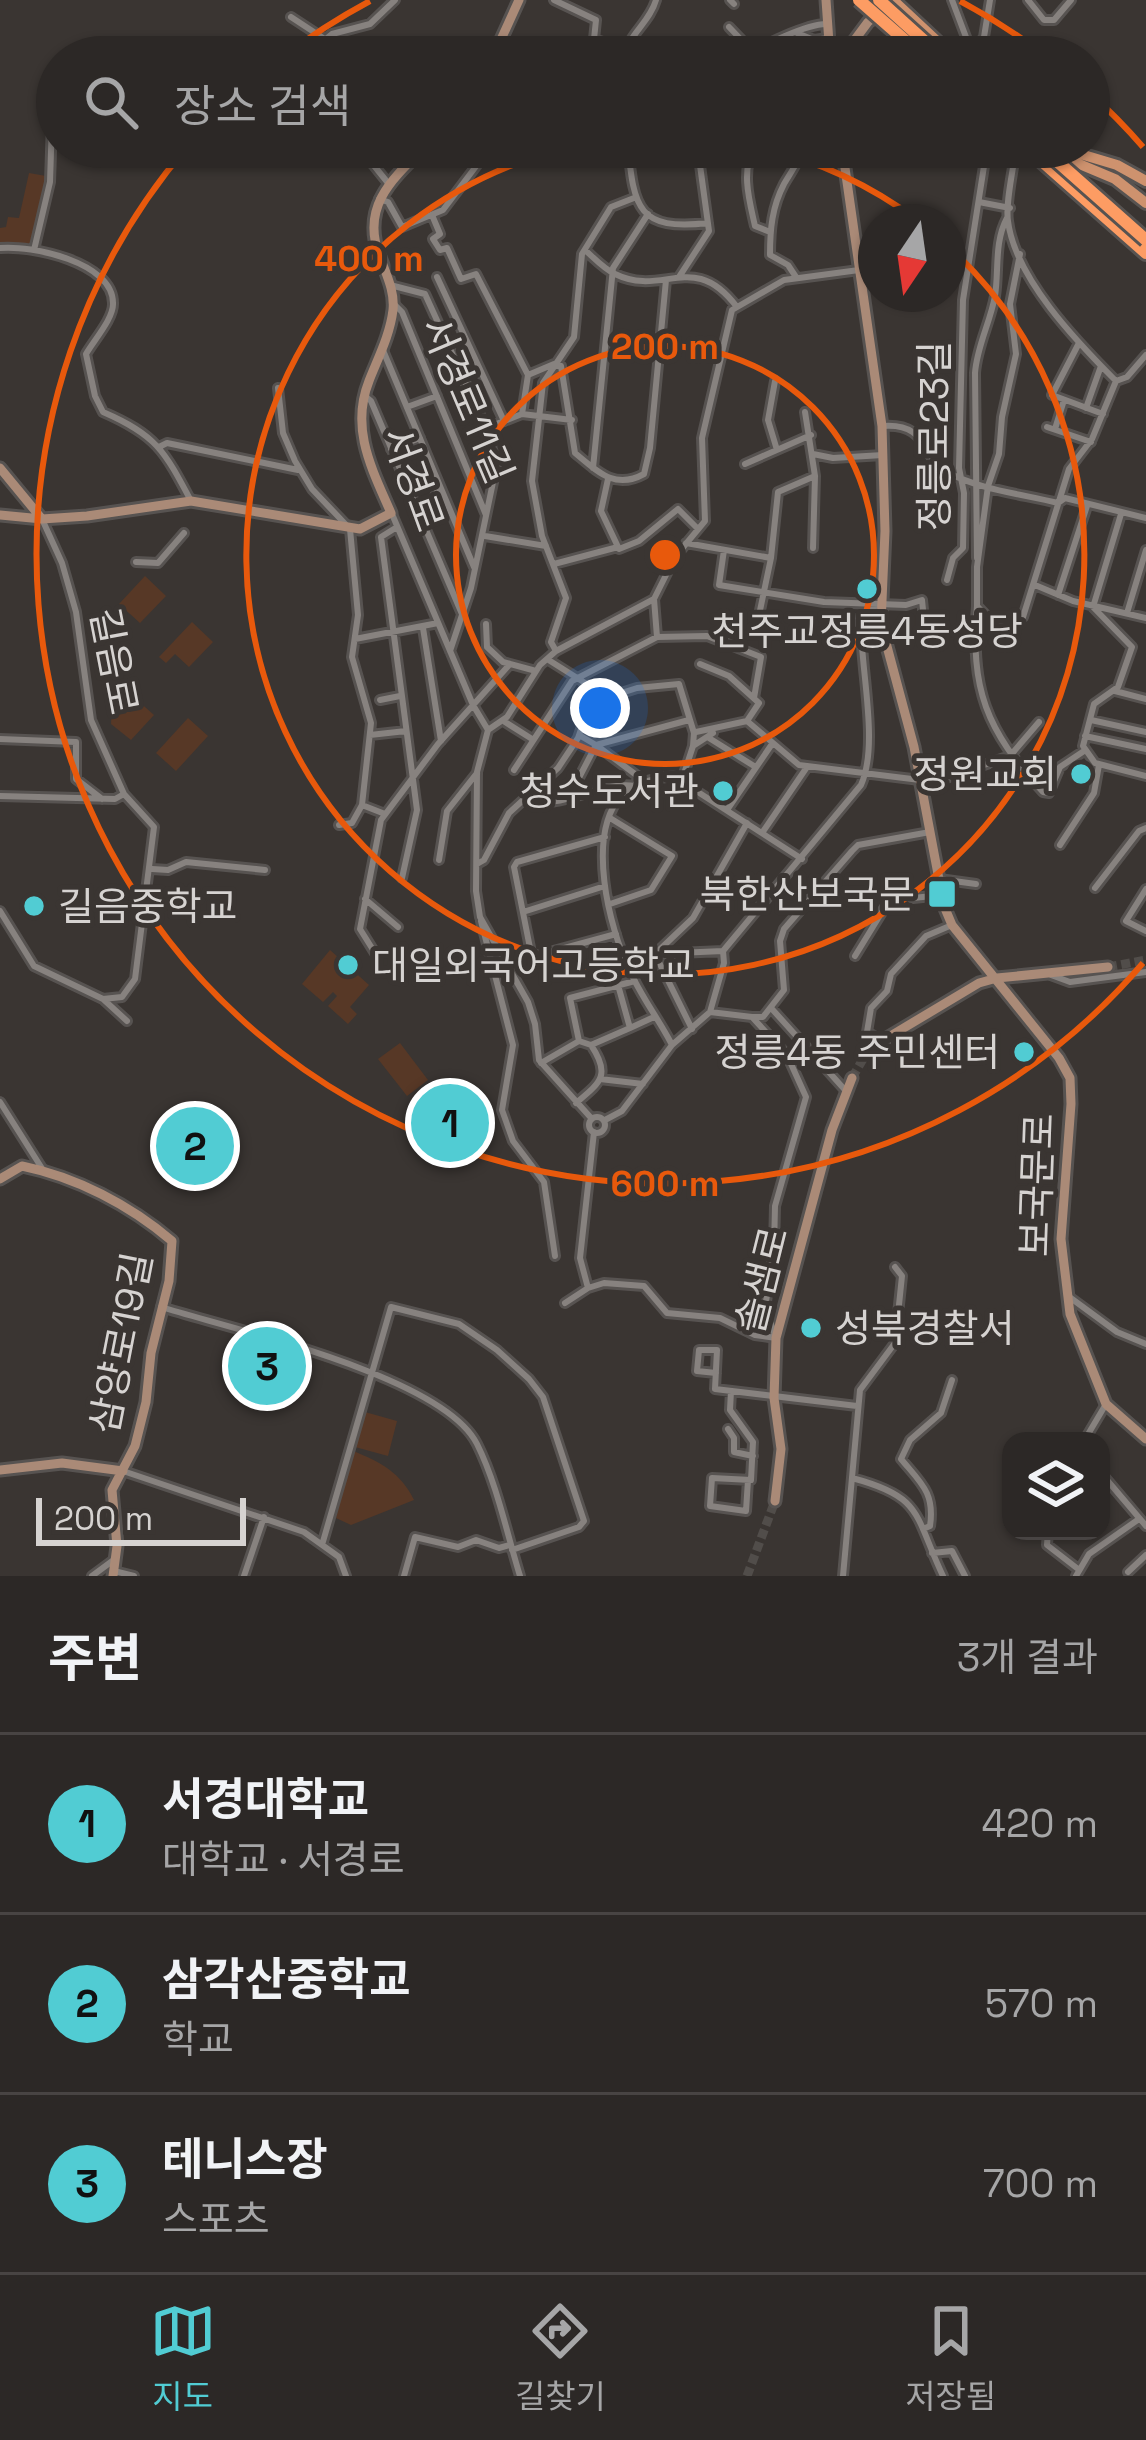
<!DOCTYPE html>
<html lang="ko">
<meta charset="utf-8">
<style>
body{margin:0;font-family:"Space Grotesk","Noto Sans KR",sans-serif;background:#383432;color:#f1f3f6}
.controls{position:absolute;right:36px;bottom:36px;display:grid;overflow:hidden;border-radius:24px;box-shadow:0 3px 9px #0004}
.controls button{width:108px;height:108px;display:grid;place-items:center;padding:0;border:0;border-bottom:3px solid #484443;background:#2c2826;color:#f1f3f6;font:60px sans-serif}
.compass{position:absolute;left:858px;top:204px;width:108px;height:108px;border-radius:50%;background:#2c2826;box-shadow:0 3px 9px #0004;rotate:193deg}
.scale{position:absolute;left:36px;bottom:30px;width:210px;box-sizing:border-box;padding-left:12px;border:6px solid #d6d3d1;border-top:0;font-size:33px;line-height:42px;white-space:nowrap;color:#d6d3d1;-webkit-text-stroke:9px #3a3532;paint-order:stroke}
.you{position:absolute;left:600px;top:708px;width:42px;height:42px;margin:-30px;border:9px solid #fff;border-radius:50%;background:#1a73e8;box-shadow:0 0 0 18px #1a73e833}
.badge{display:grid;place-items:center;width:78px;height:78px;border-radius:50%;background:#51ccd3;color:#111;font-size:39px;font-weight:700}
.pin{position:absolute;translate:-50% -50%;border:6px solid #fff;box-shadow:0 3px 12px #0006}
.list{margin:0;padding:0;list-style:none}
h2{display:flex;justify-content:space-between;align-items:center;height:156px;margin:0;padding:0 48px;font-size:51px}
h2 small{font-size:39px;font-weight:400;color:#a6a6a7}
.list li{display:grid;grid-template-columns:78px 1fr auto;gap:36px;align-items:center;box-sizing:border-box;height:180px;padding:0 48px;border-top:3px solid #484443}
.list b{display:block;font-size:45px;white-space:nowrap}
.list p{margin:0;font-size:39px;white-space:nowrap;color:#a6a6a7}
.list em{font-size:39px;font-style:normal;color:#a6a6a7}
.icon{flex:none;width:66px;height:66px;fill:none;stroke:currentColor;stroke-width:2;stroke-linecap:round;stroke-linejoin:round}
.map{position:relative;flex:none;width:1146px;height:1576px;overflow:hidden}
.search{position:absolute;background:#2c2826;box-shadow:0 3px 9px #0004;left:36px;right:36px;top:36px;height:132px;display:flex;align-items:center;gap:30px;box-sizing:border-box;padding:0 42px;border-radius:66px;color:#a6a6a7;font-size:45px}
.sheet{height:696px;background:#2c2826}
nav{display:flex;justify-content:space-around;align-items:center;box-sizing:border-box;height:168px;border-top:3px solid #484443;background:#2c2826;font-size:33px;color:#a6a6a7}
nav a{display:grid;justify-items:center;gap:6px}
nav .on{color:#51ccd3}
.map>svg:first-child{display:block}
.green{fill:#573826}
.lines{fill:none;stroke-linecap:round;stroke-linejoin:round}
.secondary-tunnel{stroke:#514d4a;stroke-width:9;stroke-dasharray:9 4.5;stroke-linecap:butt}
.street-casing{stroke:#575351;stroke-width:12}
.secondary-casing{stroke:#575351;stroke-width:15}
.primary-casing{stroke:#575351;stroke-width:16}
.highway-casing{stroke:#575351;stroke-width:18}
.street{stroke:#87827f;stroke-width:6}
.secondary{stroke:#aa8a77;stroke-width:9}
.primary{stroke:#ce926e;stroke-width:10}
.highway{stroke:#fd9c63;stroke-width:12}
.highway-bridge-casing{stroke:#575351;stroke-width:18;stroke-linecap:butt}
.highway-bridge{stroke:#fd9c63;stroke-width:12}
.ring{fill:none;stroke:#e8590c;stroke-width:6}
.poi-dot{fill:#51ccd3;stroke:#3a3532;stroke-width:4.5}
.labels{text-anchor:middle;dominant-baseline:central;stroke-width:10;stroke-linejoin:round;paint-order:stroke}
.street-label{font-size:39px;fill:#d6d3d1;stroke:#3a3532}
.poi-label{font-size:39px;fill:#d6d3d1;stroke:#3a3532;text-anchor:end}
.centre{fill:#e8590c;stroke:#3a3532;stroke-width:6}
.ring-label{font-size:36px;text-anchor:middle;font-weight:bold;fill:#e8590c;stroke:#3a3532;stroke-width:10;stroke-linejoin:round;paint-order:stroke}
</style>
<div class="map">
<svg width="1146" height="1576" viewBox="0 0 1146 1576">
<rect width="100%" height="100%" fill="#3a3532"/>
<path class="green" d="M29,173L46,176L31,246L0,243V228L6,227L8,217L19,218Z
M145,576L166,596L140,623L119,604Z
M192,622L213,642L189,667L175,654L166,663L159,657Z
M127,691L154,715L131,740L111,724L112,706Z
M188,718L208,736L176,771L156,753Z
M330,950L369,985L350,1007L357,1014L348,1024L328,1006L337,996L333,992L323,1002L302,984Z
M400,1043L428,1080L407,1096L378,1059Z
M257,1345L288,1355L277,1387L246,1377Z
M365,1412L397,1421L388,1456L355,1447Z
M353,1451C381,1462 401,1473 414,1500L351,1525L336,1518Z"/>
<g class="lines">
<path class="secondary-tunnel" d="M1108,967L1146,960
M852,1078L866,1054L882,1041
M747,1576L775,1501"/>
<defs>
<path id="street" d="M554,0L596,20L594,39L625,50
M730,0L734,4
M952,0L972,53
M1028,0L1044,20H1054L1071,0
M291,17L323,38
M729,27L752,51
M797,33L814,40L828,38
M78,57L83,52L142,55L235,43L254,50L258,57
M303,57L332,34L370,24L395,0
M462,57H468
M624,57C628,35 650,22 656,0
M750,57C759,45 809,24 826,24
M899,57L908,43
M969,57L984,37L990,0
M359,147L388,183
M628,147C634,208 638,231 708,223
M754,147C741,172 749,199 755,226L770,232
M1016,147C1014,167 1005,203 1008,221C1015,278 1077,342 1116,381
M843,148L861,147
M577,150L699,158L709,231L679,277
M379,199L388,202L402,227L443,210L477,165L476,147
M979,202L1010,208
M432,215L440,234L433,239L440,250L447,248L461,279L476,274L528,375L522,414
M0,248C31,245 113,262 113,303C114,318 94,340 86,354L95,396L103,412C156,435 164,450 191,501
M34,250L50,182L53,91L57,82
M585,250C594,258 604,269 615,274C664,298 693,249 737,307
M1020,254L1010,304L1016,354L1002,417L999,454L988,486L977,567V606L1000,630L1023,617L1069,469L1092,439L1116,381
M437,277L504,421
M796,277L788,265L770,255C770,229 772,207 784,184C792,170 799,162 802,147
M390,285L425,294L486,428L497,463L471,588L450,651
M394,304L402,312L486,515
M1079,343L1052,395L1103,414
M382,348L474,567
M528,375L554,364L561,366L575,453C598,472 615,490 644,474L650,448L666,280
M775,381L768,420L777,450
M1116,381L1127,377L1146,355
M278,388L283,433L295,461L312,489L350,529L358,615L352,657L371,723L362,805L385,814
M365,396L371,401L462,614
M407,407L437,396
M1086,408L1101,366
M805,412L815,476L813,548
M882,426C929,422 921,458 947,472C980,490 1022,494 1058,503L1065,498L1146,518
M1047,427L1091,442
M486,428L522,414L572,420
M1055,429L1064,400
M159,447L167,443L298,470
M391,449L420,438
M813,454L833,458L883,455
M745,464L811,435
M593,468L613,268L648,214
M608,479L601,511L619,549L639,541L678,509L698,529
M392,514L473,705L488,730L477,772L476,891L480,917L528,1002L535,1024L539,1060L592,1119
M1121,514L1093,607L1132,647L1118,687L1094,704L1083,746L1095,763L1146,776
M42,519L62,563L76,612L91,720L124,794L154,827L135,979L122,997L103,999
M397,527L381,537L417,810L402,878
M425,527L438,488
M485,536L546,546
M686,543L771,558
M724,550L719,585L824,602L906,605L922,600L925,629
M977,558L975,373C977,346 990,323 995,296C999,271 994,242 1007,218
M136,562L158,563L184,533
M554,564L618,547
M947,580L953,558L963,548L964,493L959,468L963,300L987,147
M1035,585L1073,601L1146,618
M1058,595L1087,506
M654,599L657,637
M977,606C970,689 986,730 1043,792L1049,793L1060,767L1084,751
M1127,613L1146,550
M758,620L771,558L778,492L815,476
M486,624L487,647L503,662L536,671
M423,628L441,741
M355,639L438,623
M556,651L551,642L566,598L542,536L532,481L543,383L574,337L582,254L611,207L634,198
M547,659L609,698
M1115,691L1146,699
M380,700L400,696
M1091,720L1146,732
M747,721L799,765L920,780L946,778L1010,756L1039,722
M505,722L532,739
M488,730L507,717L540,665L556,651L654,599L675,557L705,521L702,438L732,310L784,280L859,270
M696,732L747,721L759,703L729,676L700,664
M370,735L406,731
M579,735L596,745L689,720
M1085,736L1146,749
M709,738L754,766
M0,739L76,742V779L102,799
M514,770L572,681L657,637L707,636L761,657L754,698
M682,780L693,746L713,733
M0,796L115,799L124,794
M526,799C560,812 599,780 635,786L639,777L596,745L569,797
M727,810L772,744
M339,825L352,823L362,805
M762,833L807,767
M605,837L517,862L514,867L531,953L535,956L616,934
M1060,845L1094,793L1099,765
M439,860L447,811L477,773
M477,864L484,860L509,813L558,768L578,738L586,715L612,696L637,688L679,684L694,733L693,746
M152,869L168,870L186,862L265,870
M939,879L976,884
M1095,888L1139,831L1146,828
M1146,889L1126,921L1146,931
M365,899L398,927
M610,904L651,890L672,856L610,818
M0,911L34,966L103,999L127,1021
M523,912L605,886
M481,921L513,1045L502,1110L513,1141L544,1182L555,1256
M375,953L360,929L381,820L438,744L510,664
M855,956L898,886L913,898L942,895
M625,962L655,954L723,951
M1051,975L1070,982L1146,972
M618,985L630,1028L591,1045L579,1041L570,998L635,981
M772,1009L846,1091
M752,1017H763L784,990L780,941L784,929L852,851L858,845L930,832
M630,1028L654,1017
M692,1029L655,954L693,918L747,823
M882,1041L867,1032L871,1008L887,991L891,974L926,936L952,925
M671,1043C658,1018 640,995 629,969C609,927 586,835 621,796C635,781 654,779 673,776L802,859
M541,1063L579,1041
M600,1079L643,1084
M0,1102L43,1170
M576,1103C601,1082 611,1075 591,1045
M589 1125a8 8 0 1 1 16 0a8 8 0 1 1-16 0Z
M605,1120L622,1111L672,1045L710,1012L724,963L723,951L861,785C880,742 859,665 861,616L880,603
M594,1132L580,1258L588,1288L604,1283L644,1286L667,1313L720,1318L755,1335L776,1338L765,1308L774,1249L775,1206L806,1097L787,1055L752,1017L710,1012
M1068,1296L1117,1332L1146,1344
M565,1303L588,1288
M161,1307C235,1330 443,1376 477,1444C497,1484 507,1534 520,1576
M716,1373L697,1371L699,1350H717L715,1389L857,1406
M731,1391L730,1410L753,1442L751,1480L712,1478L710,1506L746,1511L748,1480
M728,1429L734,1438V1452L753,1456
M1084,1441L1106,1404
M123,1471L304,1532L339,1557L346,1576
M1101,1473L1146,1526
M852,1478C924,1497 914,1515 943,1576
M923,1529L930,1526C935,1493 921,1483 901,1459L910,1440L941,1413L952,1380
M1048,1531L1047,1545L1078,1569
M322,1545L391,1307L459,1324L497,1350L529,1379L543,1397L584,1521L579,1527L512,1550
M932,1553L952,1551L965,1576
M114,1571L134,1576
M1128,1572L1146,1555
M92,1576L115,1559
M244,1576L264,1517
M404,1576L415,1537L458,1547L476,1540L499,1548L510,1545
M843,1576L860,1390L895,1343L902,1276L895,1267
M1076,1576L1089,1554L1139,1519"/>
<path id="secondary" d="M826,0L830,57
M493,57L519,0
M842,57L868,22L880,13
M842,147L882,426L885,531L881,624L914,747L944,906L952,925L1059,1058L1070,1078L1071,1104L1061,1239L1070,1314L1106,1404L1146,1439
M0,468L42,519
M0,515L42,519L87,516L191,501L360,529L391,513C372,469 350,429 369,381C378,358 390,335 393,310C395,291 386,274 380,257C360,207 392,179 425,147
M882,1041L979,983L997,978L1108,967
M0,1179L22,1166C76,1177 130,1205 172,1241L169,1281L151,1353L146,1402L135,1446L112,1490L117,1546L113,1576
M0,1470L62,1463L123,1471
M775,1501L781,1449L774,1398L776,1338L832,1130L852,1078"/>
<path id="primary" d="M893,0L954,57
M1057,147L1117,165L1146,181
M1053,153L1115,179L1146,203"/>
<path id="highway" d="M1026,147L1146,253"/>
</defs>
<use href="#street" class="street-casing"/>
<use href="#secondary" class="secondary-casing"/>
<use href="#primary" class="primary-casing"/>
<use href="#highway" class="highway-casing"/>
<use href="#street" class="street"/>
<use href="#secondary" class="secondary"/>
<use href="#primary" class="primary"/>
<use href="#highway" class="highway"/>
<defs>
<path id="highway-bridge" d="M859,0L924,57
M879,0L942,57
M1041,147L1146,240"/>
</defs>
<use href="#highway-bridge" class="highway-bridge-casing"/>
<use href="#highway-bridge" class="highway-bridge"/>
</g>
<g class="ring">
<circle cx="665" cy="555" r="209"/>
<path d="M763 148A419 419 0 0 1 917 220M948 246A419 419 0 1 1 567 148"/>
<path d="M1143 963A628 628 0 1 1 187 147M283 57A628 628 0 0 1 370 1M960 1A628 628 0 0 1 1047 57M1089 92A628 628 0 0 1 1143 147"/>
</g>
<g class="poi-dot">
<circle cx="867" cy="589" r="12"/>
<circle cx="1081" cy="774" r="12"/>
<circle cx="723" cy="791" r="12"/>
<rect x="927" y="879" width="30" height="30" rx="6"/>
<circle cx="34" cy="906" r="12"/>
<circle cx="348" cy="965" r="12"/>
<circle cx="1024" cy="1052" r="12"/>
<circle cx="811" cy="1328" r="12"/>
</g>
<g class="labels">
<g class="street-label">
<text transform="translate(467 400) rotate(67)">서경로11길</text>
<text transform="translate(934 436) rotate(-90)">정릉로23길</text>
<text transform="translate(413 479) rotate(70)">서경로</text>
<text transform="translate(114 661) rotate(79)">길음로</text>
<text transform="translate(1037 1185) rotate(-88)">보국문로</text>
<text transform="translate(762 1280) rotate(-76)">솔샘로</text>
<text transform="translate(121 1343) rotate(-79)">삼양로19길</text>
</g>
<g class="poi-label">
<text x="867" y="631" text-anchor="middle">천주교정릉4동성당</text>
<text x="1057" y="774">정원교회</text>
<text x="699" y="791">청수도서관</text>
<text x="915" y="894">북한산보국문</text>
<text x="58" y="906" text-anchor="start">길음중학교</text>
<text x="372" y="965" text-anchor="start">대일외국어고등학교</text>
<text x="1000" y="1052">정릉4동 주민센터</text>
<text x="835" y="1328" text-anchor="start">성북경찰서</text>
</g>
</g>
<circle cx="665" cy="555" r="18" class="centre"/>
<g class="ring-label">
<text x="369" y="271">400 m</text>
<text x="665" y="359">200 m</text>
<text x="665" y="1196">600 m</text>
</g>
</svg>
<div class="controls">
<button><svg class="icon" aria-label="layers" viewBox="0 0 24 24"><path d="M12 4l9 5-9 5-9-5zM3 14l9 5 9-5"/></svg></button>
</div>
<svg class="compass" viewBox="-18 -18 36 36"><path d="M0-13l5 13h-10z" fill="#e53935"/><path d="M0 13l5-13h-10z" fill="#a6a6a7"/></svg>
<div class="scale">200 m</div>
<div class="you"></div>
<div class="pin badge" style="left:450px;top:1123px">1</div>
<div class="pin badge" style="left:195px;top:1146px">2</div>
<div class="pin badge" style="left:267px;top:1366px">3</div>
<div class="search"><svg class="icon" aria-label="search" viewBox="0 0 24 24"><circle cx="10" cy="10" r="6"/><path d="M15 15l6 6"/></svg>장소 검색</div>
</div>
<section class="sheet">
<h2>주변<small>3개 결과</small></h2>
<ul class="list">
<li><span class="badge">1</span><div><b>서경대학교</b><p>대학교 · 서경로</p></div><em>420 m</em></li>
<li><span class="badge">2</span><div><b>삼각산중학교</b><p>학교</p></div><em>570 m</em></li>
<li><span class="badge">3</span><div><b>테니스장</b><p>스포츠</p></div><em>700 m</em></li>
</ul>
</section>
<nav>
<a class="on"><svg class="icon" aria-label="map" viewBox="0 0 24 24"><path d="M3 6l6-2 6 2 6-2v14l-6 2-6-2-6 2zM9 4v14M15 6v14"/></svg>지도</a>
<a><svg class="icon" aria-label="directions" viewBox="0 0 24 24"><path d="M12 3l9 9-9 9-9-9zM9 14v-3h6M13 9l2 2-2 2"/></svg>길찾기</a>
<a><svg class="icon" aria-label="saved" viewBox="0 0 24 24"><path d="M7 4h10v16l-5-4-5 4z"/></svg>저장됨</a>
</nav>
